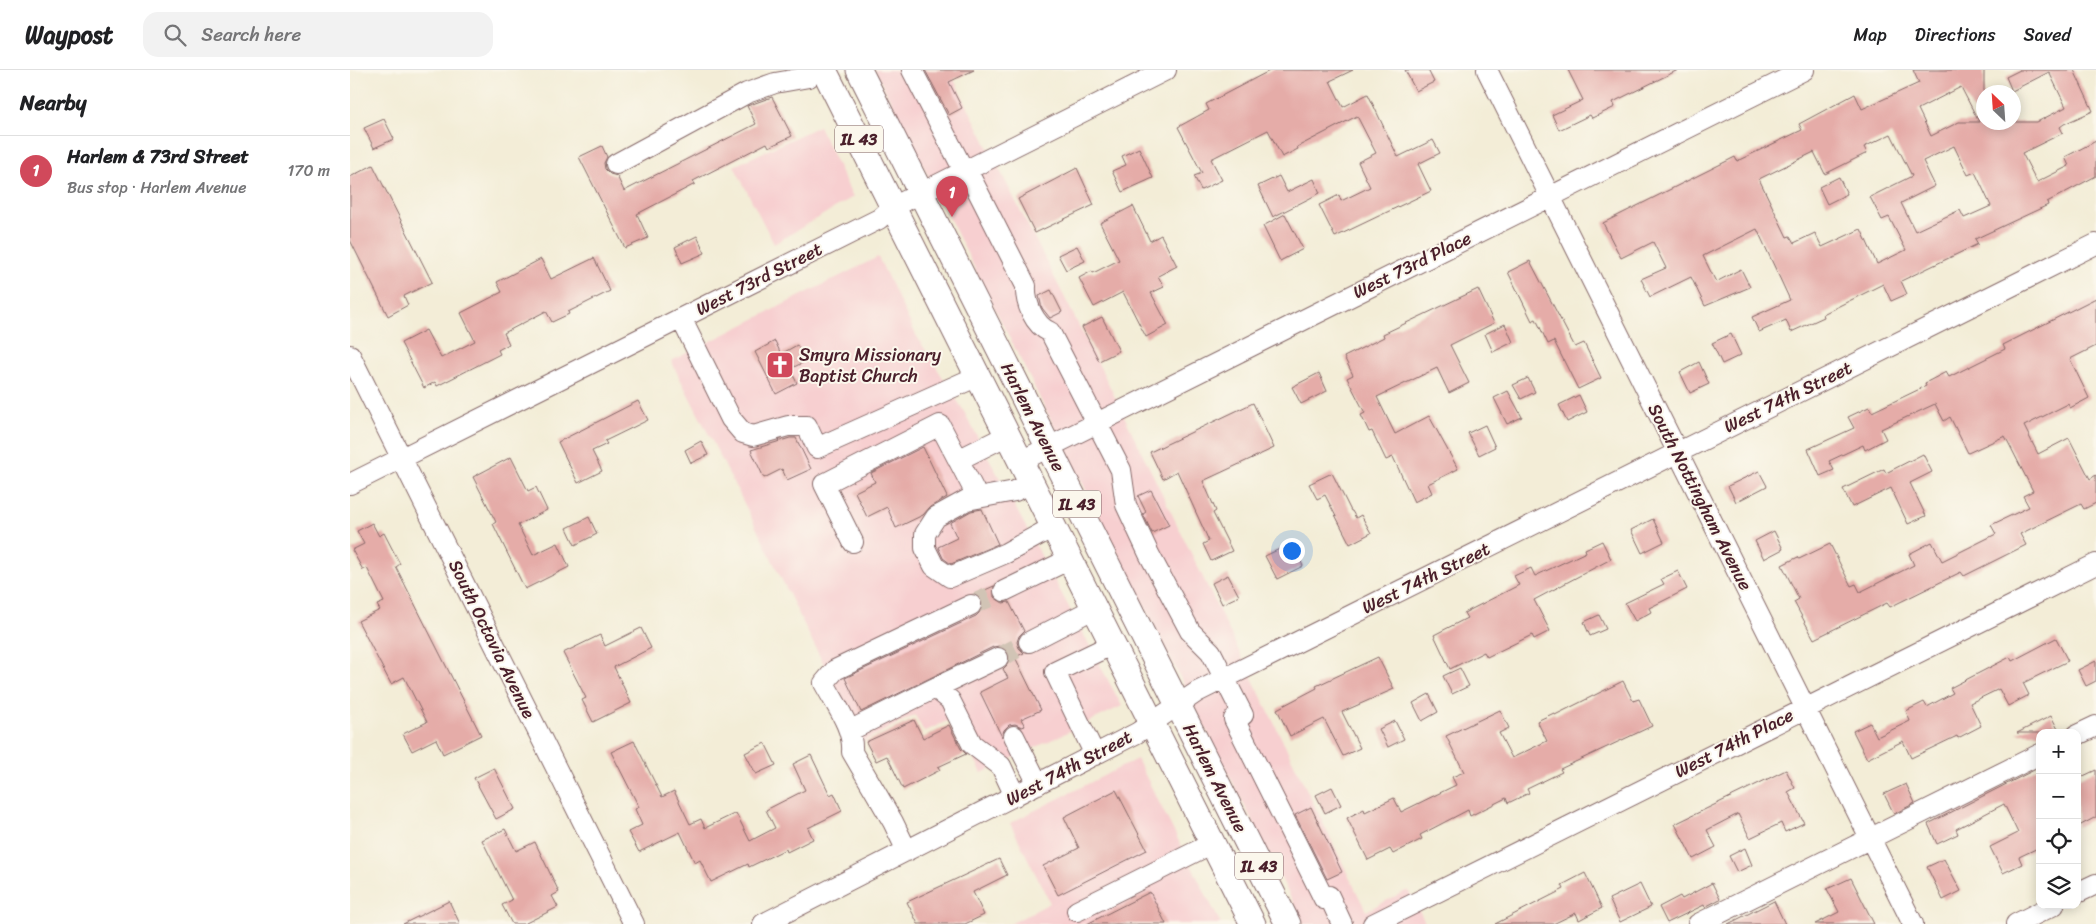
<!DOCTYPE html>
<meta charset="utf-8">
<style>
body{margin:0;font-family:Sriracha,sans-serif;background:#f2f2f2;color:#202124}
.controls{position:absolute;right:15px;bottom:15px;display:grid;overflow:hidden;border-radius:10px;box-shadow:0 2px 12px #0003}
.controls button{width:45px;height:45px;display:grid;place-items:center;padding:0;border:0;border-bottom:1px solid #e0e0e0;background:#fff;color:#202124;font:25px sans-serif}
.compass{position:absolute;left:1626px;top:15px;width:45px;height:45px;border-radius:50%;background:#fff;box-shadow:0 2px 12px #0003;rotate:335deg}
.you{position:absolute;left:941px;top:480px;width:18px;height:18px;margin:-12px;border:4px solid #fff;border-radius:50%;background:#1a73e8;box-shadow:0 0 0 8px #1a73e833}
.badge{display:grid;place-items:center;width:32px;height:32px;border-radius:50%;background:#d1495b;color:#fff;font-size:16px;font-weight:700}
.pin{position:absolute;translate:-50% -41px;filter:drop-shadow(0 1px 2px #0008)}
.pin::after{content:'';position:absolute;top:26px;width:18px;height:15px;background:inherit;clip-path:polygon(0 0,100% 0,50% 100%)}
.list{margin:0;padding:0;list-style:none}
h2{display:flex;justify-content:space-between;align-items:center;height:65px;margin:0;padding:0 20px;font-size:21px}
h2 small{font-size:16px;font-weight:400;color:#757577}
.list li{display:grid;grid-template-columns:32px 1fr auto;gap:15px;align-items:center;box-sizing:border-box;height:70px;padding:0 20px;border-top:1px solid #e0e0e0}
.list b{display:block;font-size:19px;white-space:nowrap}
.list p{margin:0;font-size:16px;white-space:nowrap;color:#757577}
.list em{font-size:16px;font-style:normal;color:#757577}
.icon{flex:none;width:28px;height:28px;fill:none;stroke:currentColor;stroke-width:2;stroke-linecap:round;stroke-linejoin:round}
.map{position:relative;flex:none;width:1746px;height:854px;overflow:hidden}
header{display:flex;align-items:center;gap:30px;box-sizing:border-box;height:70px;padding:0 25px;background:#fff;border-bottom:1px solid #e0e0e0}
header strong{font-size:24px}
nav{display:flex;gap:28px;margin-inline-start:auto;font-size:18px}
.search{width:350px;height:45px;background:#f2f2f2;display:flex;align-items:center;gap:12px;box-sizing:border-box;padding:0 18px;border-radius:15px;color:#757577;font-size:19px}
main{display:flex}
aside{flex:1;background:#fff}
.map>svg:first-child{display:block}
.built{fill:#f7cfd0}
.building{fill:#e5aca8;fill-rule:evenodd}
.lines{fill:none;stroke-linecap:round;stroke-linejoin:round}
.minor-tunnel{stroke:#d1c4b5;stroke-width:20;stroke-dasharray:20 10;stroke-linecap:butt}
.minor-casing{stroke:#856767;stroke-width:22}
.major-casing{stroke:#856767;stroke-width:27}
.minor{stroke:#fff;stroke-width:20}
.major{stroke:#fff;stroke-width:25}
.labels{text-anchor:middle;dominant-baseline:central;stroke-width:4;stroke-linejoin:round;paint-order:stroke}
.shield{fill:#fbf7ec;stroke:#7f6065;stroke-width:1}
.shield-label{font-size:16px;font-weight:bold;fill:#4a1f2b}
.street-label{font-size:18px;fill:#4a1f2b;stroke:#fbf7ec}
.poi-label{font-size:18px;fill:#4a1f2b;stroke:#fbf7ec;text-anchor:start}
</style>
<header>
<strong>Waypost</strong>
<div class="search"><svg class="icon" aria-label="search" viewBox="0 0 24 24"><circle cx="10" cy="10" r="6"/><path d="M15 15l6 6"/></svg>Search here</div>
<nav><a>Map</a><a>Directions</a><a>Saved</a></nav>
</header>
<main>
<aside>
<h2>Nearby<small></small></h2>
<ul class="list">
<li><span class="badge">1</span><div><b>Harlem &amp; 73rd Street</b><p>Bus stop · Harlem Avenue</p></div><em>170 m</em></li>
</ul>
</aside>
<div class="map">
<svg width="1746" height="854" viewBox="0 0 1746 854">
<rect width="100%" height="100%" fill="#fbf7ec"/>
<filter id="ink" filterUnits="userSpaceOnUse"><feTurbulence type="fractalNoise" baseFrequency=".02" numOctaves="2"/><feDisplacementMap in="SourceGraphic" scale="10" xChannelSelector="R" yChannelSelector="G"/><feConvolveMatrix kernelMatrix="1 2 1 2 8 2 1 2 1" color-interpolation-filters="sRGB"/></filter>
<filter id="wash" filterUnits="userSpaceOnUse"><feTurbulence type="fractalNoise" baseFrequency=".0096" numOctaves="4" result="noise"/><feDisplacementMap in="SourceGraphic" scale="20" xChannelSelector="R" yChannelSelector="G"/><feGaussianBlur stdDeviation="1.12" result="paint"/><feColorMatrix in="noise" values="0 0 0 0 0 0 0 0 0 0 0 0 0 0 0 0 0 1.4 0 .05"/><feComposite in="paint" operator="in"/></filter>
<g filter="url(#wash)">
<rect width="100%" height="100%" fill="#f3edd7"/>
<path class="built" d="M525,0H599L756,309L1016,841L1058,820L1076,854H954Z
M469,56L503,127L424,174L384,96Z
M528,187L566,265L612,338L772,636L632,703L603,648L574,662L565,645L512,672L398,441L321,291Z
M787,689L871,854H660L700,833L660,753Z"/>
<g id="blocks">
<path class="building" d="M575,0H624L599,12L612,38L599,45Z
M921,0H1003L980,11L993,37L1018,24L1048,87L1083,70L1090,83L1068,94L1081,121L985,167L969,135L989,125L991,131L1020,117L1008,92L1026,83L1007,46L947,77L948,79L932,87L918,60L861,89L872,110L851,120L844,106L852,103L828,57L859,40L856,34Z
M1055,0H1078L1084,12L1066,21Z
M1218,0H1328L1263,32L1265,37L1242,48L1240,45L1209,60L1202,45L1233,30Z
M1563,0H1634V52H1687L1716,37L1699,2L1662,21L1656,7L1670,0H1724L1743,41L1714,54L1710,57L1713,63L1672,83L1687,112L1719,96L1715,87L1746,71V106L1697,132L1698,135L1625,169L1628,174L1551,211L1557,224L1541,231L1533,214L1473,244L1474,247L1441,262L1436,250L1409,262L1402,247L1440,230L1407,159L1353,186L1366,212L1391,199L1400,217L1355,236L1341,207L1300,227L1291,209L1316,198L1303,172L1271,188L1253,153L1385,87L1387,91L1452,60L1449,54L1505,24L1512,39L1569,13ZM1611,17L1629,52H1609L1581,66L1568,39ZM1541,64L1562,106L1520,127L1532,150L1539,147L1556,180L1527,194L1511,159L1472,177L1465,163L1444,173L1440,166L1437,167L1409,109L1464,82L1475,104L1517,83L1514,77ZM1604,76L1618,105L1625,102L1641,136L1614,148L1610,140L1565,161L1551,133L1585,116L1573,91Z
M422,27L442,66L419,77L417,73L343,111L345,114L287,144L298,168L275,178L229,87L252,76L257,87L254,93L255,99L260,104L267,106L274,121L406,54L397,36Z
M34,49L44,69L24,78L14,58Z
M789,78L803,108L772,122L762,101L776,95L772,86Z
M23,95L82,212L54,226L58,235L38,246L0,170V107Z
M727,98L744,135L685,163L668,129Z
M929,106L937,122L964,109L970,123L923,147L908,116Z
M1489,107L1497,124L1477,134L1469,117Z
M783,136L800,171L811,165L827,196L808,206L814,217L801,223L818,255L796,267L773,222L744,237L729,208L742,201L743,203L769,190L750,153Z
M935,144L953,179L930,191L913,156Z
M347,166L355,183L332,193L325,177Z
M727,176L735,191L716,200L708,185Z
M244,188L260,221L218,242L219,244L202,252L196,241L154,263L159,274L148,280L150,284L87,316L85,312L74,318L51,273L76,260L91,288L125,271L111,243L152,222L147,212L191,189L201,209Z
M1180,191L1225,277L1234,273L1251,308L1228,319L1204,271L1198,274L1186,249L1182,251L1158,202Z
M1128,219L1144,253L1100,275L1119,313L1099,323L1087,298L1027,327L1045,364L1079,346L1108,399L1078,414L1082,423L1064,432L1043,387L1036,390L1022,361L1019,362L1011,345L1015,343L997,308L1003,305L994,287L1034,267L1033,264Z
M701,220L712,242L700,248L692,238L689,226Z
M1746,228V276L1720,289L1739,328L1720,338L1718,334L1674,356L1688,384L1719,368L1740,409L1746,405V433L1734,439L1731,434L1670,464L1676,475L1614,506L1611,502L1540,537L1537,533L1464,569L1444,532L1449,529L1432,495L1448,487L1449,489L1480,474L1501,516L1506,514L1510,522L1564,495L1559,484L1582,472L1592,491L1646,464L1641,455L1679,437L1673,426L1683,421L1655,366L1618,383L1600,347L1594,351L1585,334L1531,359L1536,369L1515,380L1513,375L1479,391L1484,400L1470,406L1458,379L1504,358L1498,347L1519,337L1522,342L1576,316L1575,313L1596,302L1599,307L1655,279L1653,275Z
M752,247L769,281L749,291L732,257Z
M1155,254L1163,272L1143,282L1135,264Z
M1381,264L1391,285L1372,294L1362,273Z
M425,271L431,284L447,275L456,291L440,299L447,313L426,324L405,282Z
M1349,292L1359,314L1340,323L1330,302Z
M969,303L977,321L951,334L942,317Z
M1178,308L1185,322L1171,329L1163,315Z
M1158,321L1172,347L1157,354L1144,328Z
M1229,325L1237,342L1217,352L1209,335Z
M288,331L298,350L255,371L257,374L242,381L252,401L228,413L208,372Z
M903,333L924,378L853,411L866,441L863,443L882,481L861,491L853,474L859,471L827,401L813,409L800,382Z
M1135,355L1145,377L1129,385L1118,363Z
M440,368H446L461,399L437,410L432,399L414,408L401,380Z
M351,371L358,385L341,393L335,380Z
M573,377L597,427L580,437L573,445L546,458L537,437L517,447L505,422L525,412L521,403Z
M1573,384L1582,402L1560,413L1576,446L1558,454L1541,418L1502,437L1493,419L1534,399L1536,403Z
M161,387L178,421L186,417L197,440L168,455L183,485L208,473L219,497L175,519L143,454L146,452L123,407Z
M1409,401L1417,416L1386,432L1378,416Z
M982,403L1001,441H1002L1006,448L1011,445L1021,463L1000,474L975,425L967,429L959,414Z
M801,420L819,455L802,463L793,444L796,442L788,426Z
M632,439L648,474L601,494L593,488L588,477L607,468L600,453L621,441Z
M239,447L247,464L225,475L217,458Z
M1303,449L1314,472L1292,483L1281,460Z
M22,453L29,466L34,463L50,494L46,497L131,665L93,684L86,669L62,681L53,664L77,652L54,607L41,614L8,551L30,540L27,535L34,532L17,498L13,500L2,480L14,474L7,461Z
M1424,461L1433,479L1414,489L1405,471Z
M1252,471L1261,489L1184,530L1200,561L1184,569L1182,565L1137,587L1134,582L1100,599L1084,565L1117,548L1114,543L1169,515L1164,506L1181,498L1185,506L1236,482L1235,479Z
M942,473L953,496L927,509L915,486Z
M1328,501L1337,519L1299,538L1301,542L1285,551L1275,533L1314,514L1311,509Z
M878,505L889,526L872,534L862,513Z
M644,516V527L653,533L659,532L674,561L669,566L667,572L669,578L674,583L665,587L691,640L671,649L675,656L672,657L665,654L659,655L654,660L652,667L630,622L658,608L653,599L658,594L659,583L655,579L649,576L643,577L511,642L495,608L626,546L631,541L633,535L631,529L626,524Z
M1249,545L1256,559L1240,566L1234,552Z
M291,558L301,578L264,597L281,633L243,652L232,630L236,628L213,583L250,565L255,576Z
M1706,568L1718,591L1673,613L1679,625L1658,636L1649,619L1620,633L1631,656L1608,668L1607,666L1561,688L1553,671L1517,689L1503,661L1520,653L1527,667L1560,651L1556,641L1574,632L1577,637L1603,623L1600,618L1660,587L1662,591Z
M1028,587L1044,619L992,642L1010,678L993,686L974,649L940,666L927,639L967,618L966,616Z
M1746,591V611L1736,616L1728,600Z
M1110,598L1119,616L1102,624L1093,606Z
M1273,611L1283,631L1289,629L1302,656L1210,699L1212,702L1177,719L1179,723L1158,733L1156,728L1120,746L1118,740L1070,765L1072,769L1043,784L1040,779L1018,790L997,748L1014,739L1015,742L1044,728L1051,742L1106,715L1102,707L1114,702L1096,666L1150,640L1159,658L1149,663L1162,688L1197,671L1187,651L1204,643L1205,645Z
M1079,624L1088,642L1072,651L1063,633Z
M1701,646L1710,663H1667Z
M564,650L573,668L599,655L611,679L616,684L588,697L590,700L553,719L537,686L526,691L516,672Z
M1045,651L1054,669L1038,677L1029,659Z
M284,671L312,727L324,721L340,754L351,749L355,758L386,743L400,771L425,758L416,740L455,720L443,694L461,685L480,725L484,723L492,741L458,758L463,769L437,782L436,779L399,797L398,794L361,812L350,790L345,793L330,762L289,782L278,762L292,755L285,739L289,737L261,682Z
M415,673L426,695L406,704L395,683Z
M1690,697V777L1669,787L1672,794L1653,803L1640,777L1668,763L1654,734L1606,759L1608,764L1587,774L1578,754Z
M144,698L165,739L146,749L124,708Z
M1436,700L1445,718L1438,722L1454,753L1435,762L1431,753L1400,768L1388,744L1357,760L1366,777L1343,789L1325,754Z
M1746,700V747L1727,757V709Z
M1556,714L1565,733L1544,744L1534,724Z
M982,717L991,735L975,743L966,725Z
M766,720L797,780L708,825L693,796L729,778L714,747Z
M961,737L992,802L977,809L945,745Z
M155,759L166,781L185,772L209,822L202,826L208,837L174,854H162L152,835L162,830L132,770Z
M1395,778L1402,795L1387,802L1379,786Z
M649,789L657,805L623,822L634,845L615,854H568L557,832Z
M1594,789L1611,821L1593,830L1577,797Z
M1235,803L1252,838L1229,850L1226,843L1203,854H1145L1214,819L1212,815Z
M1501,808L1524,854H1465L1489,842L1477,819Z
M1362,813L1370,829L1355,837L1354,835L1317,853L1309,837L1330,826L1332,829Z
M1290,814L1301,837L1270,852L1259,829Z
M800,822L816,854H737Z
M99,831L110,854H53Z
M1424,831L1435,854H1378Z"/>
</g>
</g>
<g filter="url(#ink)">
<use href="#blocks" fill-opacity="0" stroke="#856767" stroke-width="1"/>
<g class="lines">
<path class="minor-tunnel" d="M621,535L654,521
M648,588L679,572"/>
<defs>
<path id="minor" d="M562,0L614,101L620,106L676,216C675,233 684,255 700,262L771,400L776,435L799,484L840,561L861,582L893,645L884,649L974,829L979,826L992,854
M1137,0L1563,854
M266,94L397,23L425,13L459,7L467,0
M331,248L381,349L393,363L403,366L438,356H457L467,378L628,306
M0,285L284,854
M608,390L658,365
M671,391L1454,0
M682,413L665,421L617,430L586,447L575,464V478L584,496L600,507L656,483L703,457
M0,414L529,149L543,137L816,0
M503,472L474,414L590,355L624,420
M654,521L720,489
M679,572L745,538
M585,618L648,588
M499,661L585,618L600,630L622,674L651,696L665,726
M1727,665L1746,656
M664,666L688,714
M745,685L705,602L763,574
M557,781L543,752L502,682C504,658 485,634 474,613L485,600L621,535
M1727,823L1746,814
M727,841L863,773
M413,854L787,663L847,622L1746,174
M1023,854L1746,494
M1348,854L1690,684
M1666,854L1704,835"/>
<path id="major" d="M474,0L903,854
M509,0L938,854"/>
</defs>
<use href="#minor" class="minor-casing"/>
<use href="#major" class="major-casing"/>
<use href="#minor" class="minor"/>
<use href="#major" class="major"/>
</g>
</g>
<defs>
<symbol id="church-square" viewBox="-11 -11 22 22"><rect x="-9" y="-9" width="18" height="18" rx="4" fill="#d1495b" stroke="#fbf7ec"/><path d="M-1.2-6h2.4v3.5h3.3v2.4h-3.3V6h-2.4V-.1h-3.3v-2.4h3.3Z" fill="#fff"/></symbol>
</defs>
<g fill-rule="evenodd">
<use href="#church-square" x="414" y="279" width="32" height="32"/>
</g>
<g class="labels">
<g class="shield">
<rect x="485" y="55.5" width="48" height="27" rx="4"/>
<rect x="703" y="420.5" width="48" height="27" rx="4"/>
<rect x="885" y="782.5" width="48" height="27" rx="4"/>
</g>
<g class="shield-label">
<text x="509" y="69">IL 43</text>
<text x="727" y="434">IL 43</text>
<text x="909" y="796">IL 43</text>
</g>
<g class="street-label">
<text transform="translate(1062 195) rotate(-26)">West 73rd Place</text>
<text transform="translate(409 209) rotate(-27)">West 73rd Street</text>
<text transform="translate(1438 327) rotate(-26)">West 74th Street</text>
<text transform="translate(683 347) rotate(63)">Harlem Avenue</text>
<text transform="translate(1350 427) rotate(63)">South Nottingham Avenue</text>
<text transform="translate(1076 508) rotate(-26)">West 74th Street</text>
<text transform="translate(142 569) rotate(64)">South Octavia Avenue</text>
<text transform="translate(1384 673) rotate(-27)">West 74th Place</text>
<text transform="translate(719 698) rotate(-28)">West 74th Street</text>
<text transform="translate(865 708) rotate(63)">Harlem Avenue</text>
</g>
<g class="poi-label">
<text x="449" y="285">Smyra Missionary<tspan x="449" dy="21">Baptist Church</tspan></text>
</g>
</g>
</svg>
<div class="controls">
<button>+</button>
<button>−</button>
<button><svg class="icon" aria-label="locate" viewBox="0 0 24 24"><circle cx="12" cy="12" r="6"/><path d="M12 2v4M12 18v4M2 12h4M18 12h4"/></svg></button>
<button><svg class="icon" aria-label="layers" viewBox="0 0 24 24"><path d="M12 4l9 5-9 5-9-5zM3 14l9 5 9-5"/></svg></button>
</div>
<svg class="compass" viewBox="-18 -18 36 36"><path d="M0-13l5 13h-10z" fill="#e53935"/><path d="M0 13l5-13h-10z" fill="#757577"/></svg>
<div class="you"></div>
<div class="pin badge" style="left:602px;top:147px">1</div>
</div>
</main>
